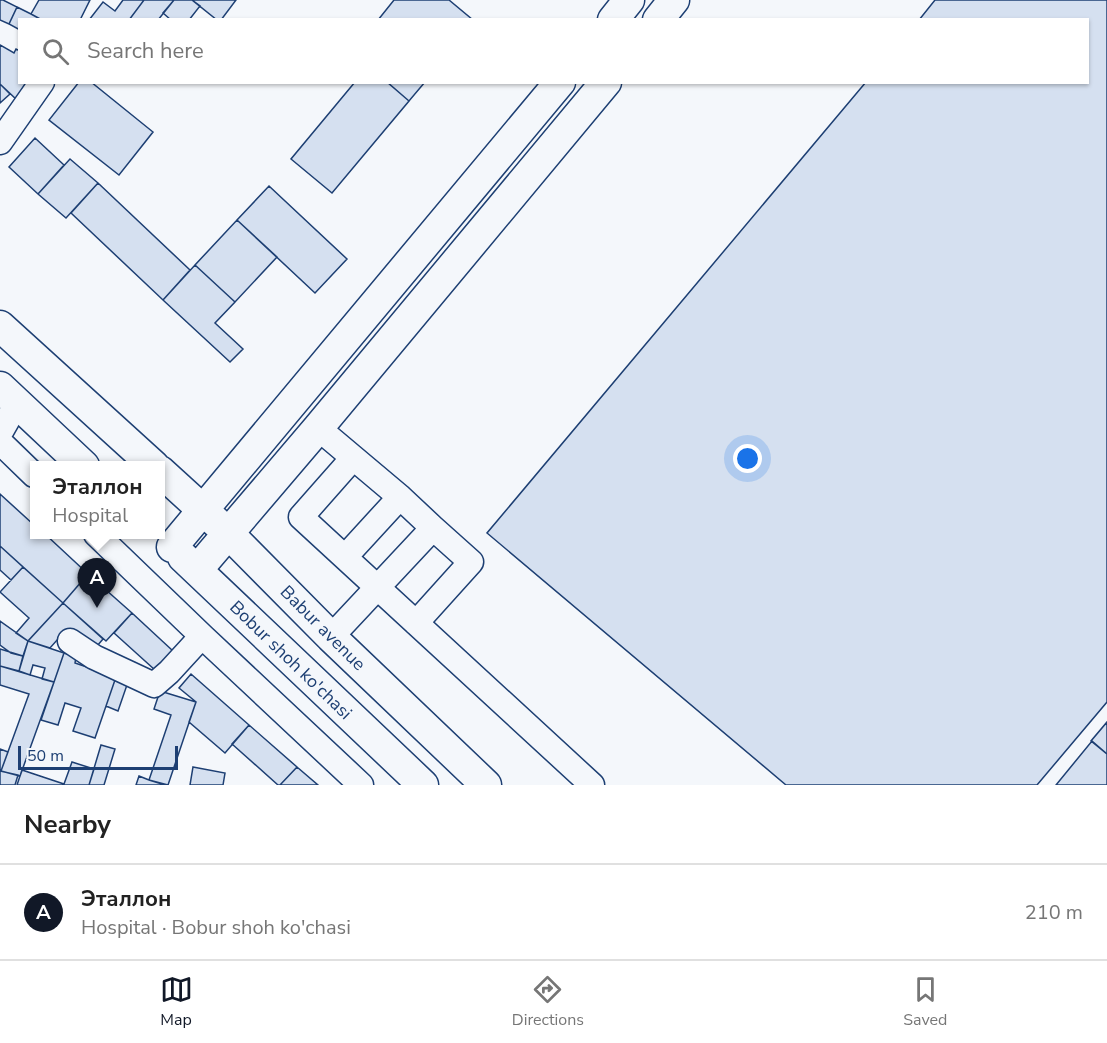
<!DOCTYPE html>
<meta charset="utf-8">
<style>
body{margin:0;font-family:"Nunito Sans",sans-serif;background:#f6f6f6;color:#222}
.scale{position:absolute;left:18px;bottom:15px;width:160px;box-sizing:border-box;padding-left:6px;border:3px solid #1d3f73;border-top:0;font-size:16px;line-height:21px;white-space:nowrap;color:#1d3f73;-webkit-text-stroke:4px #f4f7fb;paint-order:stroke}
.you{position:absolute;left:748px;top:459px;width:21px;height:21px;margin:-15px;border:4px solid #fff;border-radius:50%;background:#1a73e8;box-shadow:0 0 0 9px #1a73e833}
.badge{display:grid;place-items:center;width:39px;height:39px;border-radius:50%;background:#111827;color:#fff;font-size:20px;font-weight:700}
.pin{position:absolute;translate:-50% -50px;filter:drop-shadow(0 2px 3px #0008)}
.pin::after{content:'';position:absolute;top:32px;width:21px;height:18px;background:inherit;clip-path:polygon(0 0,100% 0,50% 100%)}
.popup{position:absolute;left:30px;top:461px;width:135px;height:78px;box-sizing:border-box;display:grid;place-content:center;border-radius:0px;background:#fff;filter:drop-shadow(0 2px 4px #0005);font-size:20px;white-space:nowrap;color:#767676}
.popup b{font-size:22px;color:#222}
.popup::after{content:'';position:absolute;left:50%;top:100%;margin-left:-12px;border:12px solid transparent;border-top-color:#fff}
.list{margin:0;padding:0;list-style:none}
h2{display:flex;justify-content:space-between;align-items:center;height:78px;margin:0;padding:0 24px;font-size:26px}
h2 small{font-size:20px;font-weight:400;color:#767676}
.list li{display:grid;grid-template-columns:39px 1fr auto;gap:18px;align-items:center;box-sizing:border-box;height:96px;padding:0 24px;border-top:2px solid #e0e0e0}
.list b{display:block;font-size:22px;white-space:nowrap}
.list p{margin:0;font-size:20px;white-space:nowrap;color:#767676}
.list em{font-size:20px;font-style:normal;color:#767676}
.icon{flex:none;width:33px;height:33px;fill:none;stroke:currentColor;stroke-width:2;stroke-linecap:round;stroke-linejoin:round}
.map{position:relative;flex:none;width:1107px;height:785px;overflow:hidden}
.search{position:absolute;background:#fff;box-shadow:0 2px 4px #0004;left:18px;right:18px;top:18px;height:66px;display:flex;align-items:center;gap:15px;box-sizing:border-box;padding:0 21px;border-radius:0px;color:#767676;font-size:22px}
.sheet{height:174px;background:#fff}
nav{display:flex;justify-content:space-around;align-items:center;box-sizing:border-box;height:84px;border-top:2px solid #e0e0e0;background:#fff;font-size:16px;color:#767676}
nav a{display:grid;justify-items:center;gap:3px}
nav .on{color:#111827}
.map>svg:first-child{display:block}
.building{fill:#d5e0f0;stroke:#1d3f73;stroke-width:1.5}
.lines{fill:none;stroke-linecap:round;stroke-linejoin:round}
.minor-casing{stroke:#1d3f73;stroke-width:27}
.major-casing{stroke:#1d3f73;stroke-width:33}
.minor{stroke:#f4f7fb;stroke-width:24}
.major{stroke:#f4f7fb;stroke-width:30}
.labels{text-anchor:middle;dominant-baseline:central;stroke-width:4.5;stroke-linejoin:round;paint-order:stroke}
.street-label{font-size:18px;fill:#1d3f73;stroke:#f4f7fb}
</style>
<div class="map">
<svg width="1107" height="785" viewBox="0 0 1107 785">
<rect width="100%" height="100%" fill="#f4f7fb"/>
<path class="building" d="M0,0H3L17,7L9,24L0,20Z
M39,0H90L80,20H42L31,14Z
M123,0H144L129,20H89L103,2L115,11Z
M144,0H174L158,20H129Z
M174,0H192L200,6L189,20H171L163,13Z
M192,0H236L221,20H217Z
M394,0H449L473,20H378Z
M935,0H1107V702L1037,785H786L487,533L866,82H1088V20H919Z
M17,7L31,14L42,20H20V30L9,24Z
M0,45L14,53L16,49L20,51V82H26L17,100L0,84Z
M79,82H91L153,132L119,175L49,120Z
M355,82H387L409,101L332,193L291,159Z
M387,82H425L409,101Z
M0,84L10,94L0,103Z
M35,138L64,165L38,194L9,167Z
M70,159L98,183L66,218L38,194Z
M98,183L190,270L163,300L71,213Z
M269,186L347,259L315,293L237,220Z
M237,220L277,257L235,302L195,265Z
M195,265L235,302L215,323L243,349L230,362L163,300Z
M0,494L34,525V534H45L88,574L63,603L0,546Z
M0,546L23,567L11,580L0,570Z
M23,567L63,603L28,641L16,633L29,618L0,592Z
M88,574L132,613L106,641L63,603Z
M63,603L103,639L91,653L66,630L50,648L28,641Z
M132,613L173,651L155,670L114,633Z
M0,621L28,641L23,656L11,653L0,645Z
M28,641L64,653L54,682L42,679L45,668L33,665L30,675L19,671Z
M0,649L23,656L19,671L0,666Z
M64,653L76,657L75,663L116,677L95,738L73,731L81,708L65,703L58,725L41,720Z
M0,666L54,682L20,776L1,771L29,694L0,685Z
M191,674L249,725L225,753L189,722L196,702L179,688Z
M116,677L128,682L118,711L106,706Z
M160,691L196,702L168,785L149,780L171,715L154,709Z
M1107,722V754L1091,741Z
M249,725L297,767L280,785H278L232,744Z
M1092,741L1107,754V785H1056Z
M101,745L115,749L104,785H89Z
M0,749L8,752L1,771H0Z
M72,762L94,769L89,785H17L22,770L64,784Z
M193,767L225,773L223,785H190Z
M297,767L318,785H280Z
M0,771L18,775L15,785H0Z
M139,776L149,780L165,785H136Z"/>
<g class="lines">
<defs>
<path id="minor" d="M0,142L42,82
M318,428L400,497L433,528L331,637
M0,433L17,403
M0,442L34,475
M353,458L301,517L592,785
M96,534L202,636L361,785
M345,557L400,497
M416,623L471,562L433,528
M70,641L94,657L154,685L169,672L202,636"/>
<path id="major" d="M613,20L629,0
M658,20L674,0
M0,326L154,466
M0,387L84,466
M160,471L228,533L331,637L486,785
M172,547L560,82
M183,557L423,785
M197,570L318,428L606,82"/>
</defs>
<use href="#minor" class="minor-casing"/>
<use href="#major" class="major-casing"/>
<use href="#minor" class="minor"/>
<use href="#major" class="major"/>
</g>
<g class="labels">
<g class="street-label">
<text transform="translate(323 628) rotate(45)">Babur avenue</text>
<text transform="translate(291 660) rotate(44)">Bobur shoh ko'chasi</text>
</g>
</g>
</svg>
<div class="scale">50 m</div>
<div class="you"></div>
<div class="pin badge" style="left:97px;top:608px">A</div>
<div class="popup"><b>Эталлон</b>Hospital</div>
<div class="search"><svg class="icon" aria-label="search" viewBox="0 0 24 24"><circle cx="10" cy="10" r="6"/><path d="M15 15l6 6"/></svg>Search here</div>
</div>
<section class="sheet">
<h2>Nearby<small></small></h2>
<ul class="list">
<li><span class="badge">A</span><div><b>Эталлон</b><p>Hospital · Bobur shoh ko'chasi</p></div><em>210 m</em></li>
</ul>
</section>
<nav>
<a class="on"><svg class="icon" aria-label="map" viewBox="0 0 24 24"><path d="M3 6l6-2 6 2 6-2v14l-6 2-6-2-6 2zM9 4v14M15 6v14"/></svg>Map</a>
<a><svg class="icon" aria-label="directions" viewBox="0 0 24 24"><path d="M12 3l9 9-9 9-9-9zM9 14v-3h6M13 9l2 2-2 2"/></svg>Directions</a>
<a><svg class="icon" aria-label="saved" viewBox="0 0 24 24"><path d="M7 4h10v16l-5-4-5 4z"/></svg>Saved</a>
</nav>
